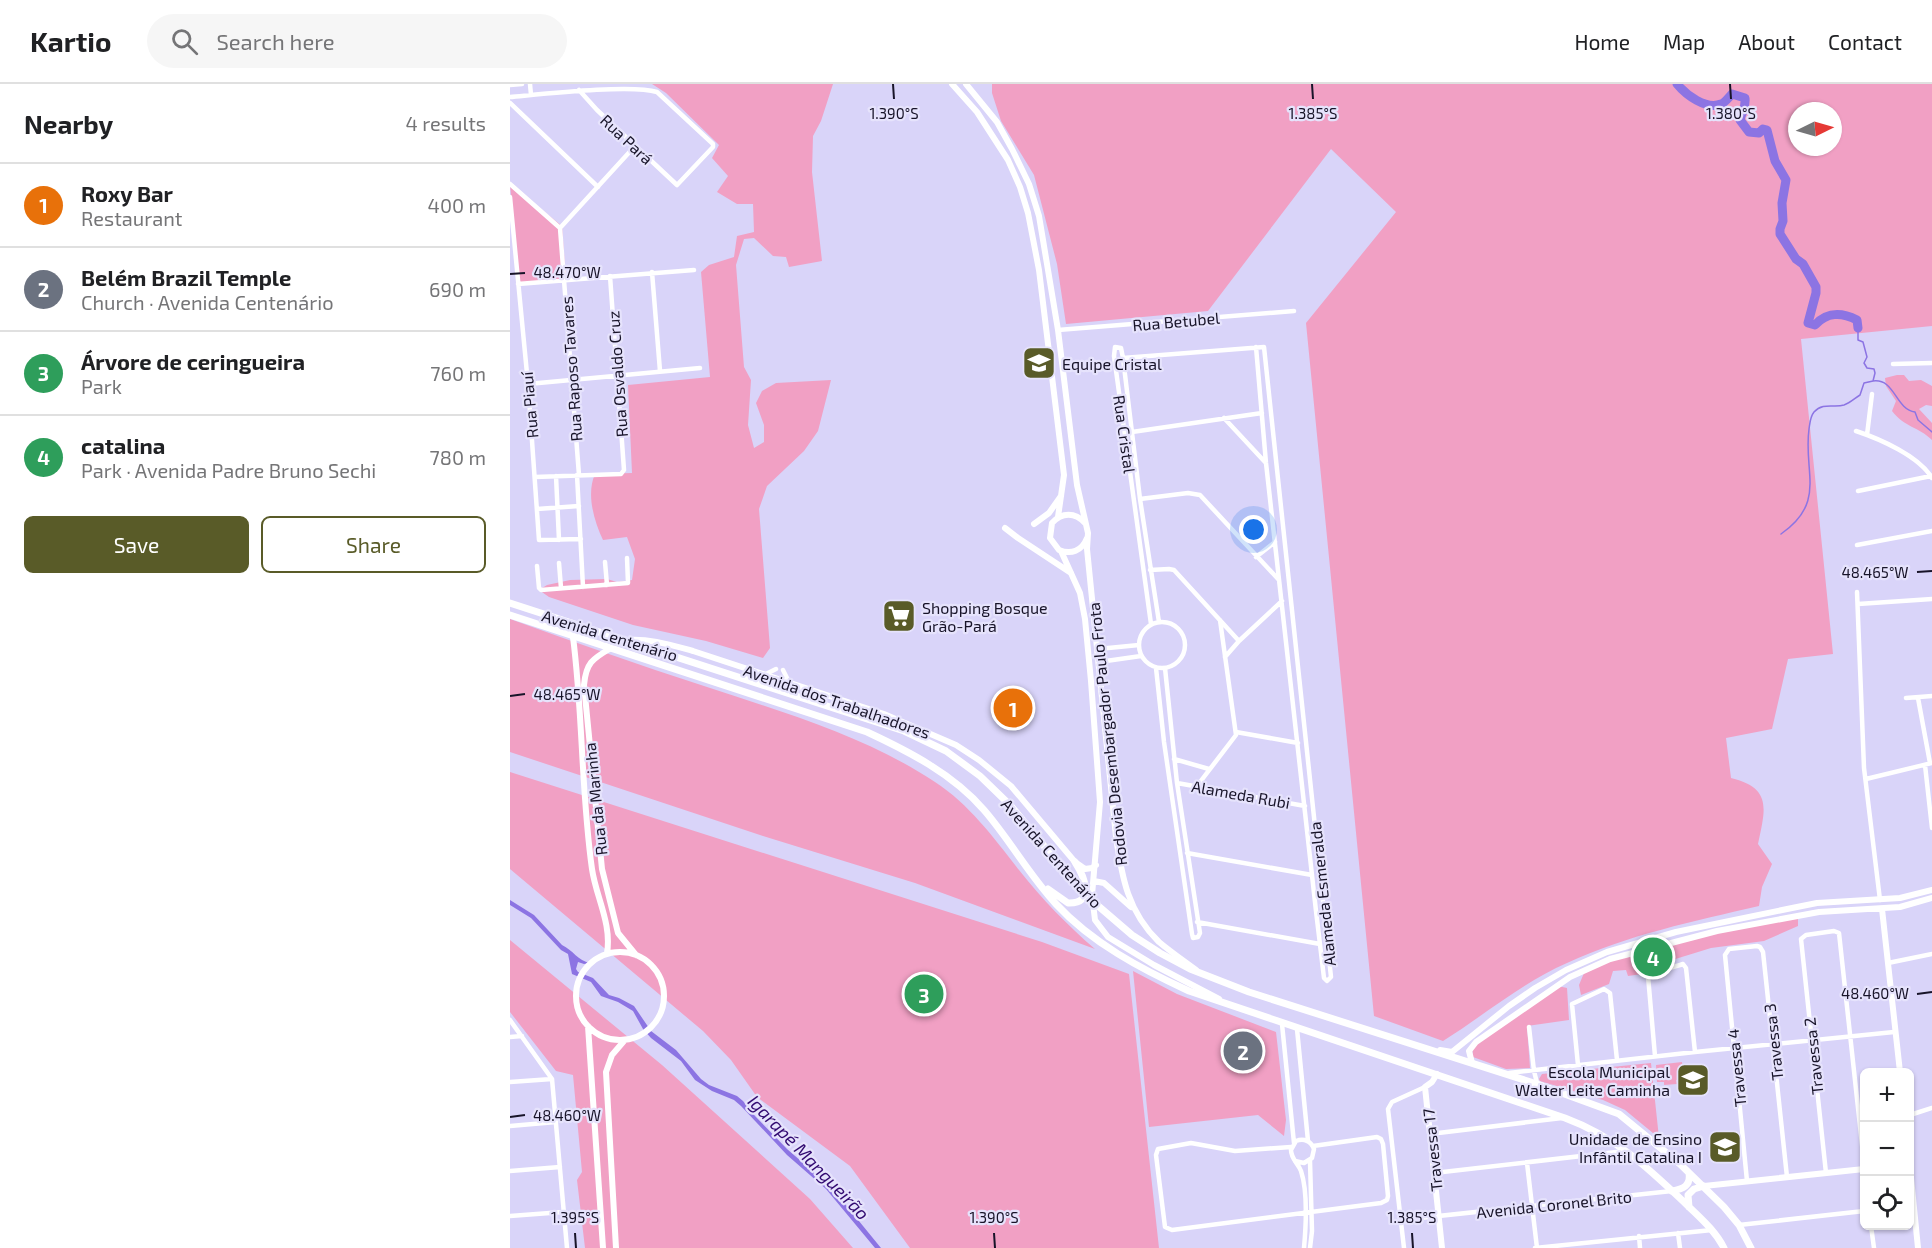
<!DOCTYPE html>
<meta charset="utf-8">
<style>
body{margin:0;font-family:"Exo 2",sans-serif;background:#f6f6f6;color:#202124}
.controls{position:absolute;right:18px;bottom:18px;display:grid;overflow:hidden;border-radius:9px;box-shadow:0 2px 4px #0004}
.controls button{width:54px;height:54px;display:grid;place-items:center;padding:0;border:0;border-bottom:2px solid #e0e0e0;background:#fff;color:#202124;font:30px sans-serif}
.compass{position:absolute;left:1278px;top:18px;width:54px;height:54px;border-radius:50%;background:#fff;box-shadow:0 2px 4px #0004;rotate:85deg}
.you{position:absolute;left:744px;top:446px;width:21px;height:21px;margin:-15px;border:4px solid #fff;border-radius:50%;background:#1a73e8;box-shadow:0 0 0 9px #1a73e833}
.badge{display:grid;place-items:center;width:39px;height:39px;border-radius:50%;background:#595b28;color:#fff;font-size:20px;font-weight:700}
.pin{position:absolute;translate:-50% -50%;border:3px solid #fff;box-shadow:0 2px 6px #0006}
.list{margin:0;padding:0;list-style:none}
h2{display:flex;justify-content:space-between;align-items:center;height:78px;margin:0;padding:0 24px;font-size:26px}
h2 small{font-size:20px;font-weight:400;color:#757577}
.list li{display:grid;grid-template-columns:39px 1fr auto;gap:18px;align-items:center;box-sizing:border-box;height:84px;padding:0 24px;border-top:2px solid #e0e0e0}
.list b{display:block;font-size:22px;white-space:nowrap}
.list p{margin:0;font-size:20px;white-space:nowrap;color:#757577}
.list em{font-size:20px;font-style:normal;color:#757577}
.actions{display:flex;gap:12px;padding:18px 24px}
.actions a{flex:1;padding:14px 0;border:2px solid #595b28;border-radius:9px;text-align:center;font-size:21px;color:#595b28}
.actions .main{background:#595b28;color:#fff}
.icon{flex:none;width:33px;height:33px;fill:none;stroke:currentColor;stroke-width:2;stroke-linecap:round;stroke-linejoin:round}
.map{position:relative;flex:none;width:1422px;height:1164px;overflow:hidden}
header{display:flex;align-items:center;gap:36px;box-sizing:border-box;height:84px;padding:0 30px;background:#fff;border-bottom:2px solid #e0e0e0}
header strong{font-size:28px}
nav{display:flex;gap:33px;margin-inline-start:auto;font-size:21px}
.search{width:420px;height:54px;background:#f6f6f6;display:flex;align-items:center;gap:15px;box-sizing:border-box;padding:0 21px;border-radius:33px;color:#757577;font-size:22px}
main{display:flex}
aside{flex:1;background:#fff}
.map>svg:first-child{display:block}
.green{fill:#f1a0c4;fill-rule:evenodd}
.water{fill:#8c74e3}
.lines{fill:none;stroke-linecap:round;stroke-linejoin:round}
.stream{stroke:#8c74e3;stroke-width:1.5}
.river{stroke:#8c74e3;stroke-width:9}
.street{stroke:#fff;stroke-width:4.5}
.secondary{stroke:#fff;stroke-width:6}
.primary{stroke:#fff;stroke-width:7}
.ticks{fill:none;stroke:#181429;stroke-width:2}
.labels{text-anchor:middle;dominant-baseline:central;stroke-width:4.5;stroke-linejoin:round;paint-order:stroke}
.street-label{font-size:16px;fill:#181429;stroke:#e6e3fc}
.poi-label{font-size:16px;fill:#181429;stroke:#e6e3fc;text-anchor:start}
.water-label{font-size:18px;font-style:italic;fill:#320a71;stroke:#e6e3fc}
.ticks-label{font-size:15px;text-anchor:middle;fill:#181429;stroke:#e6e3fc;stroke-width:4.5;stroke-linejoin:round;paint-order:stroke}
</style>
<header>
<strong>Kartio</strong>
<div class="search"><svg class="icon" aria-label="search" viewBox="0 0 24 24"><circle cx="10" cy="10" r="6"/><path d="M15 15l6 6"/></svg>Search here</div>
<nav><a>Home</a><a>Map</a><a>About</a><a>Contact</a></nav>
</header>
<main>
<aside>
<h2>Nearby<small>4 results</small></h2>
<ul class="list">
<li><span class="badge" style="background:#e8710a">1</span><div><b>Roxy Bar</b><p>Restaurant</p></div><em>400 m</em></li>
<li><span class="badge" style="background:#6b7280">2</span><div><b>Belém Brazil Temple</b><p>Church · Avenida Centenário</p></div><em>690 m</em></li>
<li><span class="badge" style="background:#2e9e5b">3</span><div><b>Árvore de ceringueira</b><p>Park</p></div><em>760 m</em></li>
<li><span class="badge" style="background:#2e9e5b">4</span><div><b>catalina</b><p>Park · Avenida Padre Bruno Sechi</p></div><em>780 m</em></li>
</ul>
<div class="actions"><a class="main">Save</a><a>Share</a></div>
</aside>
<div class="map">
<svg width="1422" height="1164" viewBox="0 0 1422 1164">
<rect width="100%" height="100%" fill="#d9d4f9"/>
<path class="green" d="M142,0H323L311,37L303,52L302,88L312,177L279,183L276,173L263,172L244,154L234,155L226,181L234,283L241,296L238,341L244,364L254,358V341L246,319L252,307L266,299L321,296L308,347L294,367L257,402L249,425L260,564L253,574L196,557L123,541L39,513L29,506L37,501L60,496L97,495L107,498L122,496L125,475L117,453L93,456C84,437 76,410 85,390L122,389L118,301L200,293L191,188L199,181L224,173L227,152L244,148L243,120H227L207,108L218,92L202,74L209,61L156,9Z
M482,0H1422V242L1291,255L1323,570L1278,575L1262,645L1216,654L1221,694C1263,704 1255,726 1248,760L1262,780L1252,803L1249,822C1185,837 1117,851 1057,879C1013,898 973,932 933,957L864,932L796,239L886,128L821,65L698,227L556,240L547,180L524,91L491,37L482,9ZM1287,27H1323V63H1287Z
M0,100L52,142L56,195L9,199Z
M1387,291H1394L1399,297L1411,296L1422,302V322L1416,321L1409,325L1422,339V356C1409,343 1394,343 1382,327L1386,317L1376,302L1375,294Z
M0,535C64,558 129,581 194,602C272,628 356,652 425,698C459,720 484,754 509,786C532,815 557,841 585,865L405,799L253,752L0,668Z
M0,688L532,858L619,890L649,1164H400L340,1082L247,1013L221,976L193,947L0,785Z
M1288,831V842L1254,857L1201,864L1133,885L1132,890L1118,892L1116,886L1103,887L1099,900L1071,911L1069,901L1074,889L1087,882L1144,863Z
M0,856L152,981L300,1115L343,1164H75L67,1096L72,1088L63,991L46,987L0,928Z
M623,887L667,910L766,948L776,1036L774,1052L748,1031L639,1043Z
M1048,902L1057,904L1059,936L1017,942L1020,984L996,985L963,973L962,962Z
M1172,978L1174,995L1166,996L1167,1000L1154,1001V998H1147L1146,981Z
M1141,979L1149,1054L1115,1026L1093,1016L1030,997L1029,995L1032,990Z"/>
<path class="water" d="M0,816L24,831L52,861C63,866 68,877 80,879L74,880L68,878L66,885L68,888L83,894L99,911L109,914L124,922L141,947L166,966L191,995L199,1001L227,1012L233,1017L245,1032L277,1065L322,1104L371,1164H365L316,1105L277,1071L231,1022L224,1016L202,1007L185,996L171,977L141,954L133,945L123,927L108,918L91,912L81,898L62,890L58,870L51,866L21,834L0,821Z"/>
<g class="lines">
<path class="stream" d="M1348,244V256L1353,258L1357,273L1354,279L1357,284L1364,285L1365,289L1363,297C1385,294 1385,325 1405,328L1408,336L1422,348
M1271,450C1317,418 1293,388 1299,345C1300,339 1300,333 1304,328C1313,318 1324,324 1334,321C1340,319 1345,314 1350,311L1354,299L1363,297"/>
<path class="river" d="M1167,0C1176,11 1196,26 1211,20C1215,19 1218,14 1222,10L1235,14C1236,26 1232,26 1230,36L1239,48L1249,49L1253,45L1257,46L1265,77L1276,96L1272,119L1273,137L1270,145V150L1286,175L1293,180L1306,203V209L1298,239L1305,241C1317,228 1331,228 1347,236L1348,244"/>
<path class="street" d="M20,0L21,11
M0,1L12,0
M0,13C33,10 121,0 147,8L203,60V63L167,101L87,26L69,6
M0,19L88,103
M0,100L50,144
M0,113L18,300L29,456L71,455
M50,144L69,391
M50,144L125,62
M142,188L150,287
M8,200L184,186
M548,246L784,227
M746,263L756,379L806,827L814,894L817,897
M613,274L754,263L821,893L817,897
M1383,280L1422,279
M18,300L190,284
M714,334L755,378
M1346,347C1370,355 1409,372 1422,394
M622,348L752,329
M1357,351L1362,310
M67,391L73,503
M46,392L49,456
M25,393L111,390L114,386L100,192
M1348,407L1421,392
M630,415L678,409L690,411L769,496
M27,425L69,422
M1347,461L1422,447
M746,473L765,458
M95,478L97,501
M49,479L51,504
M27,482L29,504L31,506L118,499L117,474
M640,486L659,485L664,486L729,557
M1347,508L1354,684L1370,816
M1348,520L1422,515
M629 561a23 23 0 1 1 46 0a23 23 0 1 1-46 0Z
M641,540L604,272L605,263L611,264L613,274L630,415L649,538
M588,565L629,561
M715,573L729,557L772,517
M589,578L631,572
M646,584L654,658L682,850L683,854L688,853L690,849L667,699L655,584
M273,586L279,598
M256,590L266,585
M1396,614L1422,612
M1408,614L1420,679
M726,648L788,659
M664,675L699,685
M1415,681L1422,744
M1356,695L1422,679
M667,699L795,722
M687,702L726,651L710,536
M677,769L802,791
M687,838L810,860
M1378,879L1422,870
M0,936L42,995
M772,940L784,1059
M1019,943L1024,987L1027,999
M787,945L798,1057
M0,953L12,952
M1145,972L1138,892L1142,889L1170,881L1173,880L1176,884L1185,968
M1068,981L1062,920L1094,905L1100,909L1107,976
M999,989L1185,968L1384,948
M42,995L57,1164
M0,998L42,995
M1400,1031L1422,1024
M0,1042L46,1038
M920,1050L1052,1034
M781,1063L725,1067L681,1059L648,1065L646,1071L655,1143L662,1146L871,1119L877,1116L878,1112L873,1060L871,1055L867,1053L803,1062
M785,1077L794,1079L802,1074L804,1065C801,1057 794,1054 786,1057L781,1066C781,1075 788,1079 791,1087C798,1108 796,1142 794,1164
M800,1077L802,1147L800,1164
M1017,1079L1027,1164
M0,1087L50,1083
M924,1089L1115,1067
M1316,1089L1291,855L1296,851L1324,847L1329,849L1354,1079
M1237,1097L1215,871L1219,865L1247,862L1250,863L1253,868L1277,1093
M0,1132L53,1128
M891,1136L1162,1107
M1229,1141L1354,1127
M1361,1142L1364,1164
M1168,1149L1170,1164
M1129,1152L1130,1164
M894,1164L878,1025L882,1018L915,1003
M1025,1164L1202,1146"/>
<path class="secondary" d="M442,0L467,28L498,76L510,103L518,129L529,186L554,391L548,433
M456,0L487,38L502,65L519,100L529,132L548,246L567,401L578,449L577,465L606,753C612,794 618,828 649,858C661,868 674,877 686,886
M575,439C565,428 552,428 542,439L540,454L549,466C561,471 572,467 577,454
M524,440L539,429L551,412
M495,444L508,454L561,489
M551,467L570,509L575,535L581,597L590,718L582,811L585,836L598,853L644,881L709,915
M63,553C73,630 71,708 82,785C86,813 102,840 97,869
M116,556C139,554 161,561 183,567L374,630L446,661L469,676L501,702L565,778L575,785L582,784L586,781
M101,564C82,575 76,579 74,601L92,785L108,849L126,871
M584,797L594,799L621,823
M1372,825L1390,988
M66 912a44 44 0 1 1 88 0a44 44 0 1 1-88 0Z
M78,942L93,1164
M930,966L942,968L999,922L1025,904L1056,886L1097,868L1166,848L1287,823L1307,819L1390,814L1422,806
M962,979L959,967L966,958L1060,893L1100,875L1207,847L1309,828L1390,823L1422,814
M927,990L922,998L915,1003L932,1164
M1400,1084L1408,1164
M1194,1102L1354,1085
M106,1164L96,988L102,971L114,957"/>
<path class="primary" d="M0,519L394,647L436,667L470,692L501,722L572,808L622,851L650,869L680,885L739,908L1027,1000L1109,1030L1170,1080L1214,1123L1229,1141L1241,1164
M0,531L357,648C398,667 443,690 474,726C500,756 519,791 546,820C582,859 631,885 679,907L1055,1034C1106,1053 1137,1083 1175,1119C1189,1133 1205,1146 1214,1164
M538,805L558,819C586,820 574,792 565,778
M1162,1107C1173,1105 1181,1102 1179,1089
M1179,1123L1178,1111L1184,1105L1194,1102"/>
</g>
<path class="ticks" d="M383,0L384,15M802,0L803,15M1220,0L1221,15M0,190L15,189M1407,488L1422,487M0,612L15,610M1407,910L1422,908M0,1033L15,1031M65,1149L66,1164M484,1149L485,1164M902,1149L903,1164"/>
<defs>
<symbol id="school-square" viewBox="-11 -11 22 22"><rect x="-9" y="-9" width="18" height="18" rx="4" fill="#595b28" stroke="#e6e3fc"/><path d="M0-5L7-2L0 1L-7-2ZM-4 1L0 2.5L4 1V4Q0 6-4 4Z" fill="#fff"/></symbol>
<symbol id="supermarket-square" viewBox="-11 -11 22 22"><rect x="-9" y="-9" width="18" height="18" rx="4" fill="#595b28" stroke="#e6e3fc"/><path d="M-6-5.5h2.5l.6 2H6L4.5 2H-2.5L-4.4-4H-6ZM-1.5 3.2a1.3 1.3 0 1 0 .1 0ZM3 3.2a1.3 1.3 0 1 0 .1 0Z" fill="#fff"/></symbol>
</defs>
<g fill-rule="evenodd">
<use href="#school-square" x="510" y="260" width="38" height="38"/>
<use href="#supermarket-square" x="370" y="513" width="38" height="38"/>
<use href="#school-square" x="1164" y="977" width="38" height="38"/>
<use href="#school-square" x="1196" y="1044" width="38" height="38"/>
</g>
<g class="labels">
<g class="street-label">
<text transform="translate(117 55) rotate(43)">Rua Pará</text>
<text transform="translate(666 237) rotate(-5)">Rua Betubel</text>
<text transform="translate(61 285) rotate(-94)">Rua Raposo Tavares</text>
<text transform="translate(107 290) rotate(-94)">Rua Osvaldo Cruz</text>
<text transform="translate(19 321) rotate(-95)">Rua Piauí</text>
<text transform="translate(615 350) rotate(82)">Rua Cristal</text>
<text transform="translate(100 551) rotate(17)">Avenida Centenário</text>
<text transform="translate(327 617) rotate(19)">Avenida dos Trabalhadores</text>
<text transform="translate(597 650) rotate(-96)">Rodovia Desembargador Paulo Frota</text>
<text transform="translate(731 710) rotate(10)">Alameda Rubi</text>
<text transform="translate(85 715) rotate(-96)">Rua da Marinha</text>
<text transform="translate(542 769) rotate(48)">Avenida Centenário</text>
<text transform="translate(812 810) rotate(-96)">Alameda Esmeralda</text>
<text transform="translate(1263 958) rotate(-96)">Travessa 3</text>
<text transform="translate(1303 972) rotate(-96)">Travessa 2</text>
<text transform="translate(1226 984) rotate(-96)">Travessa 4</text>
<text transform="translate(922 1066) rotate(-96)">Travessa 17</text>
<text transform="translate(1044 1120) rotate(-6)">Avenida Coronel Brito</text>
</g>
<g class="poi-label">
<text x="552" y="279">Equipe Cristal</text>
<text x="412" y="523">Shopping Bosque<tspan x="412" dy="18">Grão-Pará</tspan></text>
<text x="1160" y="987" text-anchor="end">Escola Municipal<tspan x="1160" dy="18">Walter Leite Caminha</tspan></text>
<text x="1192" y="1054" text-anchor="end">Unidade de Ensino<tspan x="1192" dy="18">Infântil Catalina I</tspan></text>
</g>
<g class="water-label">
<text transform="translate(299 1073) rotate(46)">Igarapé Mangueirão</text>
</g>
</g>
<g class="ticks-label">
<text x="384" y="35">1.390°S</text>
<text x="803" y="35">1.385°S</text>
<text x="1221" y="35">1.380°S</text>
<text x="57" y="194">48.470°W</text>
<text x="1365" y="494">48.465°W</text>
<text x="57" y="616">48.465°W</text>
<text x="1365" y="915">48.460°W</text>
<text x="57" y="1037">48.460°W</text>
<text x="65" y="1139">1.395°S</text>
<text x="484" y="1139">1.390°S</text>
<text x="902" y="1139">1.385°S</text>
</g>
</svg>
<div class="controls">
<button>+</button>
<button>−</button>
<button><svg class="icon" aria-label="locate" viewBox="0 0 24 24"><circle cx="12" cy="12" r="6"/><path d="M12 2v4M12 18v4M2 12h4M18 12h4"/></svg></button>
</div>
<svg class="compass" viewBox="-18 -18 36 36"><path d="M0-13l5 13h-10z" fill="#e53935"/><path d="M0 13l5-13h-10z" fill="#757577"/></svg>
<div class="you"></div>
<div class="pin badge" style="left:503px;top:624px;background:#e8710a">1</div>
<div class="pin badge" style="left:733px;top:967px;background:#6b7280">2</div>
<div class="pin badge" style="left:414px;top:910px;background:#2e9e5b">3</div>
<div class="pin badge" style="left:1143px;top:873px;background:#2e9e5b">4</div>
</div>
</main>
